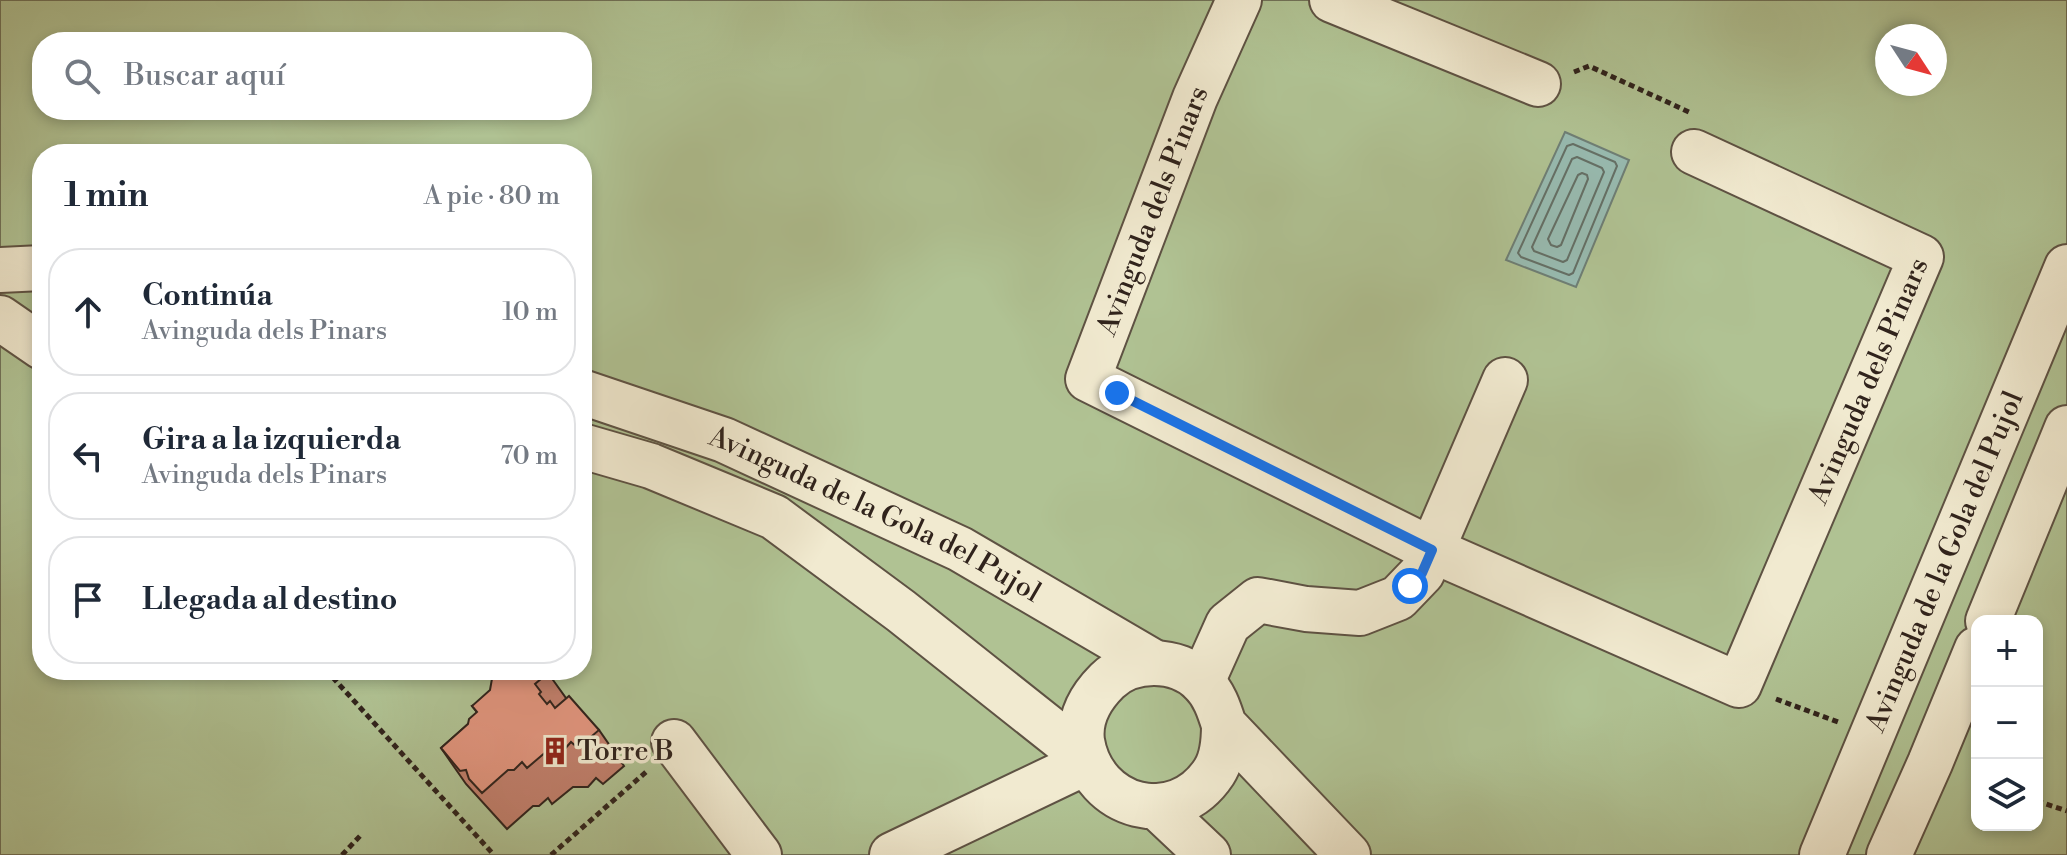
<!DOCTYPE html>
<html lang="es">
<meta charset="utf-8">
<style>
body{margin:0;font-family:"Libre Bodoni",serif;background:#f2f2f3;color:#1f2937}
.controls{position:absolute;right:24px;bottom:24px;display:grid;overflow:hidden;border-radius:16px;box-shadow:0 4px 12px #0003}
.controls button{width:72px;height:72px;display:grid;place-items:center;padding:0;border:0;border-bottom:2px solid #e0e1e3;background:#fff;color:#1f2937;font:40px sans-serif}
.compass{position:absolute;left:1875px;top:24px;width:72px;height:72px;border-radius:50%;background:#fff;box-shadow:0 4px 12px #0003;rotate:126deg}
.stop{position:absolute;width:24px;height:24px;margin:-18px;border:6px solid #1a73e8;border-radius:50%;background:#fff}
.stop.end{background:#1a73e8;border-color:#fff;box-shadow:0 2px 8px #0008}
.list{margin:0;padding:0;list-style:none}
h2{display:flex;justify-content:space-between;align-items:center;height:104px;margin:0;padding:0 32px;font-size:34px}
h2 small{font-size:26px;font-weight:400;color:#747a83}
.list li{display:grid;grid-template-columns:52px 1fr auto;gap:24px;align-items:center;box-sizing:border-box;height:128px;margin:0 16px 16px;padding:0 16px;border:2px solid #e0e1e3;border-radius:32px}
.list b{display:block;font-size:30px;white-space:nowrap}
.list p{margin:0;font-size:26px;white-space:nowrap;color:#747a83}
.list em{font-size:26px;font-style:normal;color:#747a83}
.icon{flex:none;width:44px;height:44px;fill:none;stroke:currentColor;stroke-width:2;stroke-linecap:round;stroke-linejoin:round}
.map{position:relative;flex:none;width:2067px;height:855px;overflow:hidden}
.search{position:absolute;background:#fff;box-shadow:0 4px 12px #0003;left:32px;top:32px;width:560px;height:88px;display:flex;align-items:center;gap:20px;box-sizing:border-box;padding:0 28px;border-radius:32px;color:#747a83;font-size:30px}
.panel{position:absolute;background:#fff;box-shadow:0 4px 12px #0003;left:32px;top:144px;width:560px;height:536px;border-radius:32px}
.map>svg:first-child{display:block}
.green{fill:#b0c293;stroke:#707258;stroke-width:2;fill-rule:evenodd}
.water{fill:#98bcb2;stroke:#6e7f76;stroke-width:2}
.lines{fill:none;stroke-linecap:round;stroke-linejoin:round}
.shore{stroke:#647067;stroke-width:2}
.minor-casing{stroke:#5e5243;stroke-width:48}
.path{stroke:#30231c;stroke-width:5;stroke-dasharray:6 4;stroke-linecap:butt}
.minor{stroke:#f1ead0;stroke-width:44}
.wall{fill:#c17f6c;stroke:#30231c;stroke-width:2}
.building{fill:#e0947d;stroke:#30231c;stroke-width:2}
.route{stroke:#1a73e8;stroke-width:10}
.labels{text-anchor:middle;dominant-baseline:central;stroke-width:7;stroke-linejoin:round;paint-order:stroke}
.street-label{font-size:28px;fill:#30231c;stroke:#f1ead0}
.poi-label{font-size:28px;fill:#30231c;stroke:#f1ead0;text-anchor:start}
</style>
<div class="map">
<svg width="2067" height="855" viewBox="0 0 2067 855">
<rect width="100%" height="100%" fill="#eadeb7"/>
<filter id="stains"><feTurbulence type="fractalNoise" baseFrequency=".0025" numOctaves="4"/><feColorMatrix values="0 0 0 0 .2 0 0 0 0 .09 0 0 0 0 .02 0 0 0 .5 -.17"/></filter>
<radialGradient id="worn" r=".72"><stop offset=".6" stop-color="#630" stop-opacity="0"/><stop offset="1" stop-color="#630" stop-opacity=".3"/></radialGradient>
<path class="green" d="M0,0H2067V855H0ZM1887,36H1935V84H1887ZM42,42H582V110H42ZM42,154H582V670H42ZM1977,621H2037V825H1977Z"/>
<path class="water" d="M1565,132L1629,160L1576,287L1506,260Z"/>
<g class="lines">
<path class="shore" d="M1573,144L1615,162L1617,166L1573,273L1569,275L1521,257L1518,253L1567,146Z
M1577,157L1602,168L1604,172L1567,260L1563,262L1534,251L1532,247L1572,159Z
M1582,173L1587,175L1588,179L1561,245L1557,247L1551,245L1548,239L1578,175Z"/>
<defs>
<g id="minor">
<path id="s1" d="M1239,0L1195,98L1088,379L1432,550L1739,685L1921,257L1694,152"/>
<path d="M1332,0L1538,84"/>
<path d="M0,270L42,268"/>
<path d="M0,318L42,347"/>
<path id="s2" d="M582,392L724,440L960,549L1155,663"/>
<path d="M582,446L651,466L774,517L901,611L1085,757"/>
<path d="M1988,621L2067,428"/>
<path d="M1202,682L1228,624L1258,600L1306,609L1360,613L1398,598L1422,573L1505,380"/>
<path d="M1224,725C1224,741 1223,758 1214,772C1175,831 1093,809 1082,741C1079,717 1091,697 1107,681C1132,657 1177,657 1202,682C1214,694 1219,709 1224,725L1348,855"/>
<path d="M674,742L759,855"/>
<path d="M1156,806L1208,855"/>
<path d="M892,855L1087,762"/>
<path id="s3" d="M1822,855L2067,267"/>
<path d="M1889,855L1930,763L1977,649"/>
</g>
</defs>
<use href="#minor" class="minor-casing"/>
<path class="path" d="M1574,72L1589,66L1689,112
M326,670L494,855
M1776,699L1838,722
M2037,801L2067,811
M342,855L360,836
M551,855L646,772"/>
<use href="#minor" class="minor"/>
</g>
<path class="wall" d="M548,673L566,698L599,730L624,766L603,784L596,778L588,787H573L552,804L548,798L539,806H533L507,829L466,784L441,748L468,724L477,712L472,706Z"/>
<path class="building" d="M496,670H546L548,673L535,684L541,692L539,694L547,704L550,701L555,708L569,696L599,730L578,748L571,742L563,751H547L527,768L522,762L514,770H508L482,793L469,779L466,770L460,771L441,748L468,724L469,719L477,712L472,706L490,690L493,673Z"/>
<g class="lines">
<path class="route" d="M1117,393L1432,550L1422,573L1410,586"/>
</g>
<defs>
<symbol id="building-bare" viewBox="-9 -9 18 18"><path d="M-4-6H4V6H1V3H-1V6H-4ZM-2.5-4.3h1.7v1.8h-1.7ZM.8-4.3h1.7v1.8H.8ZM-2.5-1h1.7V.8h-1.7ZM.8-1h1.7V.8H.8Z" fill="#8f2418" stroke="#f1ead0" stroke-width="2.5" paint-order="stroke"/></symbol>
</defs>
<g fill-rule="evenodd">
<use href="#building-bare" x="535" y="731" width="40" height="40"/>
</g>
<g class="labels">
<g class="street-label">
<text transform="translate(1153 211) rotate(-69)">Avinguda dels Pinars</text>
<text stroke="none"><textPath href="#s1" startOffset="1458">Avinguda dels Pinars</textPath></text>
<text stroke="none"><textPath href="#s2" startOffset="318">Avinguda de la Gola del Pujol</textPath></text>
<text stroke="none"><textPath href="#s3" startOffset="318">Avinguda de la Gola del Pujol</textPath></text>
</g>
<g class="poi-label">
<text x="577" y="751">Torre B</text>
</g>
</g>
<rect width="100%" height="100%" filter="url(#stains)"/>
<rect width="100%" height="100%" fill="url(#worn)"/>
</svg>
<div class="controls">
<button>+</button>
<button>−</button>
<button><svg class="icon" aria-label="layers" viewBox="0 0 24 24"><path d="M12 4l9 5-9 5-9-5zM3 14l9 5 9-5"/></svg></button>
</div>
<svg class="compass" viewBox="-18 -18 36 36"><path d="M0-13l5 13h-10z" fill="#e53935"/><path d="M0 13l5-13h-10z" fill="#747a83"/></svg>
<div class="stop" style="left:1410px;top:586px"></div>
<div class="stop end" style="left:1117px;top:393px"></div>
<div class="search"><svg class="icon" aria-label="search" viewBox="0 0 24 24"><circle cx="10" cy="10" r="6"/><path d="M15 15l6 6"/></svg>Buscar aquí</div>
<section class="panel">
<h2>1 min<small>A pie · 80 m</small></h2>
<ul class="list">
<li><svg class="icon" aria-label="ahead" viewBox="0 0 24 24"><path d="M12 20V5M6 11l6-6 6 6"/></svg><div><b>Continúa</b><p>Avinguda dels Pinars</p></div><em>10 m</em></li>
<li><svg class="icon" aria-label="left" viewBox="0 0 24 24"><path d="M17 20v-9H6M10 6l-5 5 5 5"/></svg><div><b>Gira a la izquierda</b><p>Avinguda dels Pinars</p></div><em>70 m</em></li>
<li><svg class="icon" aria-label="arrive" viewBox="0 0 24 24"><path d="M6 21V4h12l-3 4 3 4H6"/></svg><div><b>Llegada al destino</b></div></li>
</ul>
</section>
</div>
